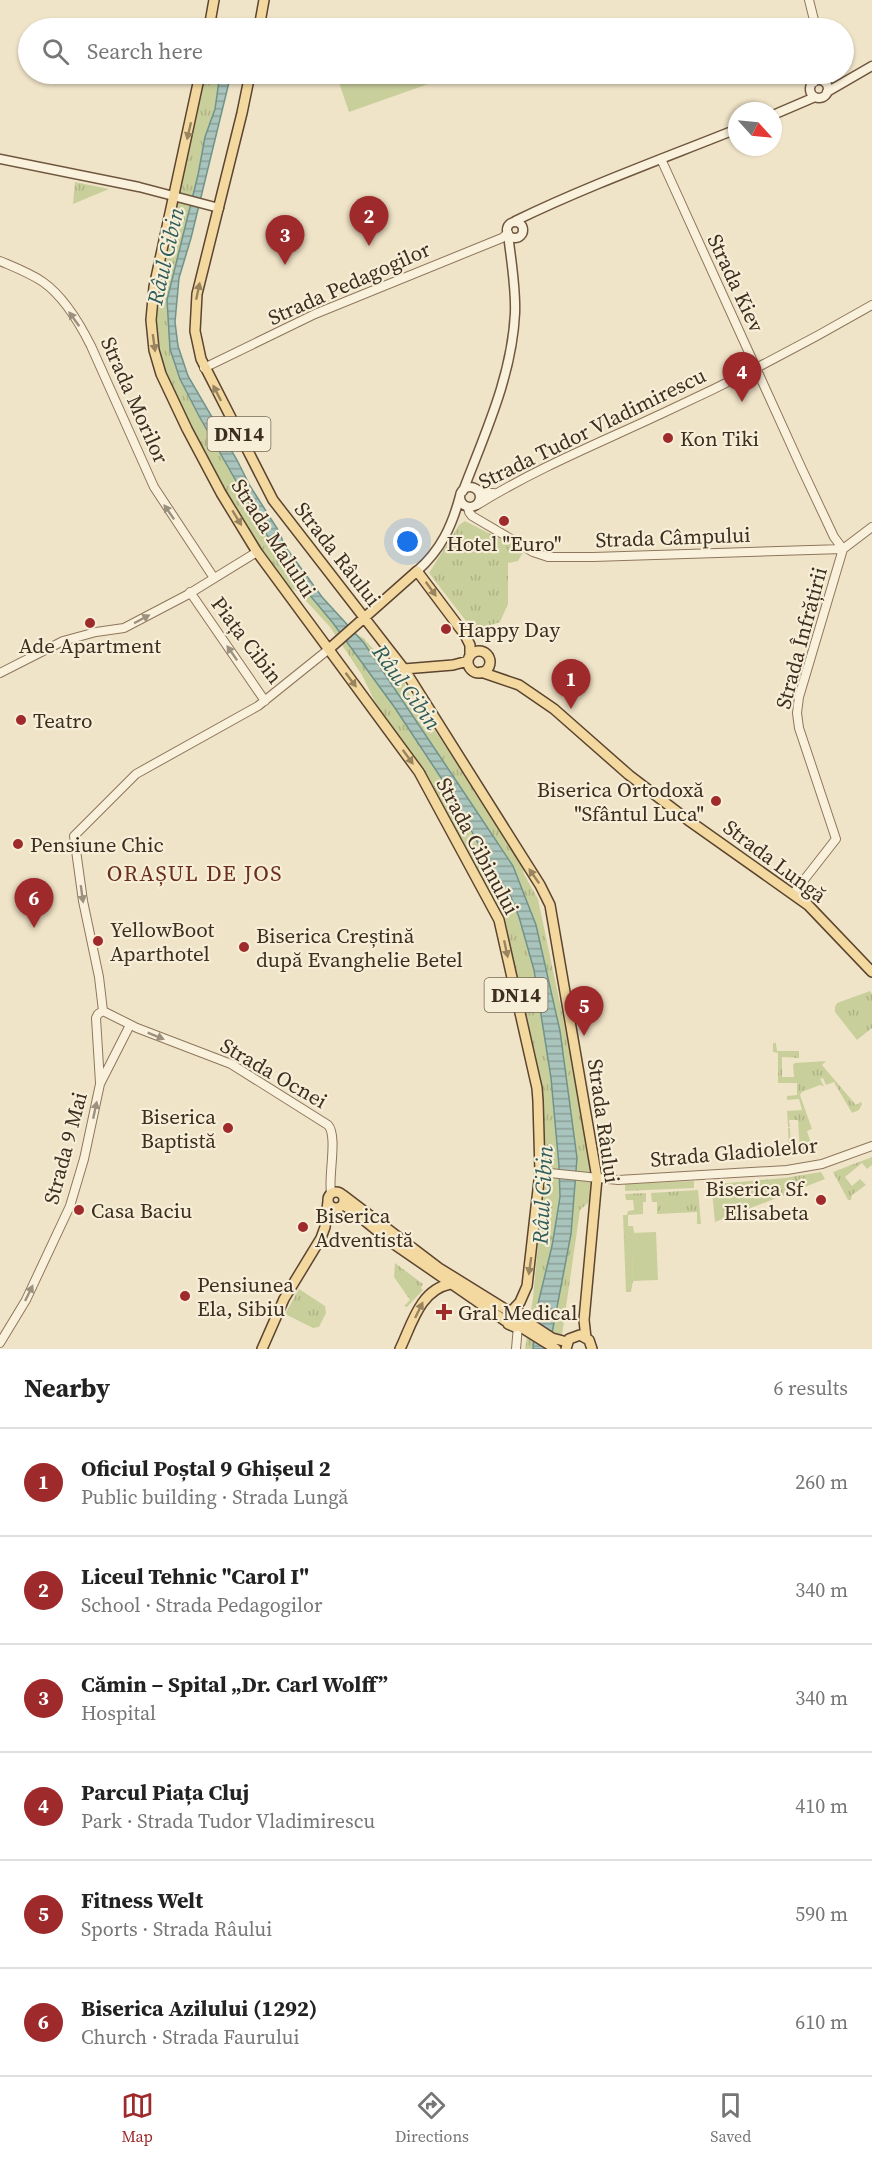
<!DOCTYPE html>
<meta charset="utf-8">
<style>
body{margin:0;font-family:"Source Serif 4",serif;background:#f6f6f6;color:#222}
.compass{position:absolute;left:728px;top:102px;width:54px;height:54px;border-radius:50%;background:#fff;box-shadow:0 2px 4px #0004;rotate:117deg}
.you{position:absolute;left:408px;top:542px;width:21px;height:21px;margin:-15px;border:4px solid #fff;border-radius:50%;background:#1a73e8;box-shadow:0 0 0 9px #1a73e833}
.badge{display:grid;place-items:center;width:39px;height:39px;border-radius:50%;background:#9e2a2b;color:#fff;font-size:20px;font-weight:700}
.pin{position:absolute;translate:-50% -50px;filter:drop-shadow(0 2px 3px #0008)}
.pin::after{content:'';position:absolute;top:32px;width:21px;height:18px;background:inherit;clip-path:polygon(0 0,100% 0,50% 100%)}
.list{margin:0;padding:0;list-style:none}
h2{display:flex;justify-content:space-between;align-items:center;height:78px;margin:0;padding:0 24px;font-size:26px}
h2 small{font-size:20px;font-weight:400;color:#767676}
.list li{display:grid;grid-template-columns:39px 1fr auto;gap:18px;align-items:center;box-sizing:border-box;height:108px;padding:0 24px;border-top:2px solid #e0e0e0}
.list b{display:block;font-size:22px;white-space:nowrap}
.list p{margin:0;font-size:20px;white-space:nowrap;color:#767676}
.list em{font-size:20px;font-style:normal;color:#767676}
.icon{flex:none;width:33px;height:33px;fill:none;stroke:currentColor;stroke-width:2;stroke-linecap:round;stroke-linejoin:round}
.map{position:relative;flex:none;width:872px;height:1349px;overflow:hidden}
.search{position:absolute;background:#fff;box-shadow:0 2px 4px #0004;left:18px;right:18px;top:18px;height:66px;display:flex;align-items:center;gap:15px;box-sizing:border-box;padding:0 21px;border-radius:33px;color:#767676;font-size:22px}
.sheet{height:726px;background:#fff}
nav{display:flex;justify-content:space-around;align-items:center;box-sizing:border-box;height:84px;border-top:2px solid #e0e0e0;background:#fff;font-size:16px;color:#767676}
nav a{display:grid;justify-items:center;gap:3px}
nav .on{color:#9e2a2b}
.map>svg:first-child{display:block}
.grass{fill:url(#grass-tufts)}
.garden{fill:#c9cf9b}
.water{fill:url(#water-rules);stroke:#6f938a;stroke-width:1.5}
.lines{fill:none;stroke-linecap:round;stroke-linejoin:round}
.tertiary-casing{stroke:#8d765c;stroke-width:10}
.secondary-casing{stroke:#6f573f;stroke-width:11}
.primary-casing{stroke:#5b4430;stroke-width:12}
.tertiary{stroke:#faf1dc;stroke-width:8}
.secondary{stroke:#faf1dc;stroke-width:8}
.primary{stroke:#f3d9a0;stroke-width:9}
.oneway{fill:#988460}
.oneway2{fill:#9c907e}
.poi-dot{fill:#9e2a2b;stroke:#f7eed8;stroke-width:2}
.labels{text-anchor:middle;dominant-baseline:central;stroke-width:4.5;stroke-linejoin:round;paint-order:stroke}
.shield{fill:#f7eed8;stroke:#756857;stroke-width:1.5}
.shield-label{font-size:20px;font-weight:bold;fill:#3d2e20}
.street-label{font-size:21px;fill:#3d2e20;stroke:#f7eed8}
.poi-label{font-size:21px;fill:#3d2e20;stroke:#f7eed8;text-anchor:start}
.water-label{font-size:22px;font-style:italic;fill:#2f5d5a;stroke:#f7eed8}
.neighbourhood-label{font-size:22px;letter-spacing:1.5px;fill:#6b2e1e;stroke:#f7eed8}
</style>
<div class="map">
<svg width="872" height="1349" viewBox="0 0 872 1349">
<defs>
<pattern id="grass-tufts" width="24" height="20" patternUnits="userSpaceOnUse" patternTransform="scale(1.5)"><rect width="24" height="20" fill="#c9cf9b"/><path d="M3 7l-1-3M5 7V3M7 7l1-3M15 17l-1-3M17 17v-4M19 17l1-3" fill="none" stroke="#aeb285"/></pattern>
<pattern id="water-rules" width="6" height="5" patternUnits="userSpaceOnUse" patternTransform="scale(1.5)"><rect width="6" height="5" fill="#a9c4bc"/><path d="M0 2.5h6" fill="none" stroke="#8ba098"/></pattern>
</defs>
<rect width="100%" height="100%" fill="#f0e4c8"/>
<path class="grass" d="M200,74H220L215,109L205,137L198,175L167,300L174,364L199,416L272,544L293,575L311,595L333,624L362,637L405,682V687L470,782L521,861L524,874L538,899L575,1075L592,1177L590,1201L580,1210L560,1349H525L533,1298L543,1190L544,1149L537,1088L499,920L419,772L378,708L362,675L330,627L297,591L290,588L221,493L161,374L151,320Z
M75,182L109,189L73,204Z
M465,521L524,551L518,561L508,563V604L500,622L485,627L484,641L466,621L429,573L459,525Z
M870,991L872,994V1028L857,1040L835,1012V1007L837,1003Z
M775,1037L777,1051H799V1058L782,1057V1077H794L793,1065L795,1063L826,1061L822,1065L856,1105L861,1102L862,1104L859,1110L852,1113L834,1082L826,1085L823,1078L820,1079L824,1086L820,1085L802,1092L800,1095L812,1129L807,1131L814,1152L806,1155H789L788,1128H790L791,1152H800L798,1120H789L790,1127H788L787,1111L802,1110L799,1099L787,1100V1096L797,1095V1083H778V1053L773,1052V1043H776Z
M872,1157V1165L867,1169L862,1163L845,1177L852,1186L860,1179L866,1185L852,1195L851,1200H848L833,1172Z
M821,1172L825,1179L715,1222L712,1192L716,1184L784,1178Z
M694,1181V1188L625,1191V1184Z
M698,1190L701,1224H697V1212L657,1214V1202H652L651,1193Z
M646,1193V1202H643V1214L628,1215V1226H633L634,1233H632L633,1281L631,1292H626L623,1215H627L628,1211L634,1210L633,1200H626L625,1194Z
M395,1263L423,1284L421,1288L423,1290L407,1307L404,1306L410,1300L394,1277Z
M299,1289L325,1306L326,1313L319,1327L313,1328L285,1314Z"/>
<path class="garden" d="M336,74H427L431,83L349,112Z
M656,1232L658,1280L633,1281L631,1233Z"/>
<path class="water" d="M220,74H231L191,238L179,278L175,322L178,346L188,376L237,460L250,486L280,533L284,545L322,597L364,643L463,791L513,866L536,925L560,1031L577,1158L571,1234L549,1349H533L536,1312L552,1246L560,1197L559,1166L551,1078L534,970L519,917L511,897L481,849L453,796L395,708L333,623L293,575L272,544L199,416L180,379L170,349L167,300L198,175L205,137L215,109Z"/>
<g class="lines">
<defs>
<path id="tertiary" d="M809,0L816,28
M814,82L817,74
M661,159L801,467L834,537L843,549L799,697L797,713L799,728L836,839L793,894
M0,261C14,267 30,273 43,282C63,296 80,324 91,346L154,487L214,578
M204,368L315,314L502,238L508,233
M476,489L485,493H493
M477,505C535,469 599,443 661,414C733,381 803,345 872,305
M468,507L469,512L472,516L533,552L548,557H593L843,549L872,527
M190,592L265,701
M0,673L63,641L96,632L124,628L187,595L257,552
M103,1011L99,977L83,901L74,836L136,774L258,706L329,649
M103,1011L137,1028L231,1064L328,1125C338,1136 328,1176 331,1193
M100,1083L96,1018L98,1014L103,1011
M540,1172L618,1180L787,1170L822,1164L872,1146
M0,1343L26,1300L70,1206L84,1159L100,1084L130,1025
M516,1349L518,1326"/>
<path id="secondary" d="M810 89a9 9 0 1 1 18 0a9 9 0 1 1-18 0Z
M827,92L872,66
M773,115L815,97
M0,159L139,187L219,208
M515,221C587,186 662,159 737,129
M507 230a8 8 0 1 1 16 0a8 8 0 1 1-16 0Z
M460 497a10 10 0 1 1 20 0a10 10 0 1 1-20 0Z
M463,491C485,433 512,376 515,313C516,287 511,260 508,234
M417,571C441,550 452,526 460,496"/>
<path id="primary" d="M209,28L214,0
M259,28L264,0
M200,74L154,287L151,320L154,350L161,374L187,429L221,493L257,552L419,772L499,920L537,1088L538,1101L540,1172L527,1286L520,1302L506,1317L508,1324L515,1327L521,1324L523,1319L519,1312L514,1310
M250,74L242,113L197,294L195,331L201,359L273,500L404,669L540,885L550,905L597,1178L584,1320L586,1338
M329,649L417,571L465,635L470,645V655
M468 662a11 11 0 1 1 22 0a11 11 0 1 1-22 0Z
M404,669L453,665L468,661
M481,672L519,685L554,709L629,775L688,820L808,905L872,972
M328 1200a8 8 0 1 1 16 0a8 8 0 1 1-16 0Z
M343,1195L439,1268L510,1312
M343,1205L353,1211L391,1242L507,1322
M523,1319L552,1338L567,1342
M519,1326L556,1349
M262,1349L284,1299L321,1238L325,1227L328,1201
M400,1349C412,1324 420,1290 450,1284
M566,1349L569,1339L580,1335L589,1340L592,1349"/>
</defs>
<use href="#tertiary" class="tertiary-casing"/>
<use href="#secondary" class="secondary-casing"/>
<use href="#primary" class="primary-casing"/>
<use href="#tertiary" class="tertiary"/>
<use href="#secondary" class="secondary"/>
<use href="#primary" class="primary"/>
</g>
<defs><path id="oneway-solid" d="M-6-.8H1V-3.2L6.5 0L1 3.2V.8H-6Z" transform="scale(1.5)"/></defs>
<g class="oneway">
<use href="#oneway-solid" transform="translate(189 131) rotate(103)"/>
<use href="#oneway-solid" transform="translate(198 291) rotate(-78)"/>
<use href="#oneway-solid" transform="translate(154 343) rotate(82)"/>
<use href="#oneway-solid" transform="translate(217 393) rotate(-117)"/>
<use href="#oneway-solid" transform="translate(237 518) rotate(59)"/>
<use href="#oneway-solid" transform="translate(431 589) rotate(54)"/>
<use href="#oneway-solid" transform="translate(351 680) rotate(53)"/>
<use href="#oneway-solid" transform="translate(408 757) rotate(54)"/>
<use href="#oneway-solid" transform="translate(534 876) rotate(-125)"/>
<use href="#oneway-solid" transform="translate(506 949) rotate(78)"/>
<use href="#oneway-solid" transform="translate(530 1266) rotate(98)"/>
<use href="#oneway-solid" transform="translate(419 1310) rotate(-64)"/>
</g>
<g class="oneway2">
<use href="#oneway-solid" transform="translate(74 319) rotate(-126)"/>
<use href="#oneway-solid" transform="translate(169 512) rotate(-125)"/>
<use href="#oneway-solid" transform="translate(142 619) rotate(-28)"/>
<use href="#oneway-solid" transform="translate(232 653) rotate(-125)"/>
<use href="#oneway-solid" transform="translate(82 894) rotate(82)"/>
<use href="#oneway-solid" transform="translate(156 1036) rotate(22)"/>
<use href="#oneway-solid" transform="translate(95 1110) rotate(-78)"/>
<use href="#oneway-solid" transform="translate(29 1293) rotate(-64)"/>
</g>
<g class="poi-dot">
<circle cx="668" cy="438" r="6"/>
<circle cx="504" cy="521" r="6"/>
<circle cx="90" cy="623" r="6"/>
<circle cx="446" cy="629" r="6"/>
<circle cx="21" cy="720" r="6"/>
<circle cx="716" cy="801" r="6"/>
<circle cx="18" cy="844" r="6"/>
<circle cx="98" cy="941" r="6"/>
<circle cx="244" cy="947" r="6"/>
<circle cx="228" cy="1128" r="6"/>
<circle cx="821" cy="1200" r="6"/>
<circle cx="79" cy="1210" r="6"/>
<circle cx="303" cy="1227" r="6"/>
<circle cx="185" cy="1296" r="6"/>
<path d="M441 1303h6v6h6v6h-6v6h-6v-6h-6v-6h6z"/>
</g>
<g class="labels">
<g class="shield">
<rect x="207.5" y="417" width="63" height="34" rx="4.5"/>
<rect x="484.5" y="978" width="63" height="34" rx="4.5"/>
</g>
<g class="shield-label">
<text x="239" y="434">DN14</text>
<text x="516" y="995">DN14</text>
</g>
<g class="street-label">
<text transform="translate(349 283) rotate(-24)">Strada Pedagogilor</text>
<text transform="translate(736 283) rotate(65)">Strada Kiev</text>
<text transform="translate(135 400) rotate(66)">Strada Morilor</text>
<text transform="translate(592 428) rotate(-26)">Strada Tudor Vladimirescu</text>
<text transform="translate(673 537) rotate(-2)">Strada Câmpului</text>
<text transform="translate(274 538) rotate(57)">Strada Malului</text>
<text transform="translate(338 554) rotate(52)">Strada Râului</text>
<text transform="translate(801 638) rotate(-75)">Strada Înfrățirii</text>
<text transform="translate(247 640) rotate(53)">Piața Cibin</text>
<text transform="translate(478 846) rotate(62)">Strada Cibinului</text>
<text transform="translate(775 861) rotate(37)">Strada Lungă</text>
<text transform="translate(274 1073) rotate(30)">Strada Ocnei</text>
<text transform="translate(604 1121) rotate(82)">Strada Râului</text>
<text transform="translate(65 1148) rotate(-75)">Strada 9 Mai</text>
<text transform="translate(734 1152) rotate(-5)">Strada Gladiolelor</text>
</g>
<g class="poi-label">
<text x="680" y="438">Kon Tiki</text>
<text x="504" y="543" text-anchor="middle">Hotel "Euro"</text>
<text x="458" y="629">Happy Day</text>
<text x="90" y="645" text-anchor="middle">Ade Apartment</text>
<text x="33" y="720">Teatro</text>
<text x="704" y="789" text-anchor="end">Biserica Ortodoxă<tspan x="704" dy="24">"Sfântul Luca"</tspan></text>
<text x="30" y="844">Pensiune Chic</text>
<text x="110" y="929">YellowBoot<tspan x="110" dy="24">Aparthotel</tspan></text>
<text x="256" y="935">Biserica Creștină<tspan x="256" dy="24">după Evanghelie Betel</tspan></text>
<text x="216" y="1116" text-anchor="end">Biserica<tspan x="216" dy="24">Baptistă</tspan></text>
<text x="809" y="1188" text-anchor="end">Biserica Sf.<tspan x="809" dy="24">Elisabeta</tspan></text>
<text x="91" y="1210">Casa Baciu</text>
<text x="315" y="1215">Biserica<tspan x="315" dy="24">Adventistă</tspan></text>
<text x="197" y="1284">Pensiunea<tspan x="197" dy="24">Ela, Sibiu</tspan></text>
<text x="458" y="1312">Gral Medical</text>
</g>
<g class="water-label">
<text transform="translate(165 256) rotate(-77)">Râul Cibin</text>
<text transform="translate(407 687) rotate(54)">Râul Cibin</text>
<text transform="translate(542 1195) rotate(-87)">Râul Cibin</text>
</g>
<g class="neighbourhood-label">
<text x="195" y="873">ORAȘUL DE JOS</text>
</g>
</g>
</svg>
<svg class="compass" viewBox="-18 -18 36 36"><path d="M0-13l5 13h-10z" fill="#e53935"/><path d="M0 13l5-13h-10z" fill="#767676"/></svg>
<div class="you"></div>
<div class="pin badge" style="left:571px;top:709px">1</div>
<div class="pin badge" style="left:369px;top:246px">2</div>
<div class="pin badge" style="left:285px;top:265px">3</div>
<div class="pin badge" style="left:742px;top:402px">4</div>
<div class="pin badge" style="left:584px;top:1036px">5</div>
<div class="pin badge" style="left:34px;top:928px">6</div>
<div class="search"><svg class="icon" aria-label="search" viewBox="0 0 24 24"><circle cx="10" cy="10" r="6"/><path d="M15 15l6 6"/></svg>Search here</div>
</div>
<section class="sheet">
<h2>Nearby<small>6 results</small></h2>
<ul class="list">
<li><span class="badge">1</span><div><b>Oficiul Poștal 9 Ghișeul 2</b><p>Public building · Strada Lungă</p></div><em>260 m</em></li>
<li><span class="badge">2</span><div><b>Liceul Tehnic &quot;Carol I&quot;</b><p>School · Strada Pedagogilor</p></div><em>340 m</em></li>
<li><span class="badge">3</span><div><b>Cămin – Spital „Dr. Carl Wolff”</b><p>Hospital</p></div><em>340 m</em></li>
<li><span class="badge">4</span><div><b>Parcul Piața Cluj</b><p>Park · Strada Tudor Vladimirescu</p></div><em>410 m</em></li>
<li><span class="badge">5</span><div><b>Fitness Welt</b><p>Sports · Strada Râului</p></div><em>590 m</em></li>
<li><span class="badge">6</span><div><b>Biserica Azilului (1292)</b><p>Church · Strada Faurului</p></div><em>610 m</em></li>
</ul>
</section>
<nav>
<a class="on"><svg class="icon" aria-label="map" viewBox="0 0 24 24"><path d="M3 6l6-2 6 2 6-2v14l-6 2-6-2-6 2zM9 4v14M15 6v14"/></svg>Map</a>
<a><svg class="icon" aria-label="directions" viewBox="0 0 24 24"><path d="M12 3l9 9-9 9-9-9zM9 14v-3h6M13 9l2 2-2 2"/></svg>Directions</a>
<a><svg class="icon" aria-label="saved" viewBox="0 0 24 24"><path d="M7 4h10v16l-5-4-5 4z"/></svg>Saved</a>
</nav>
